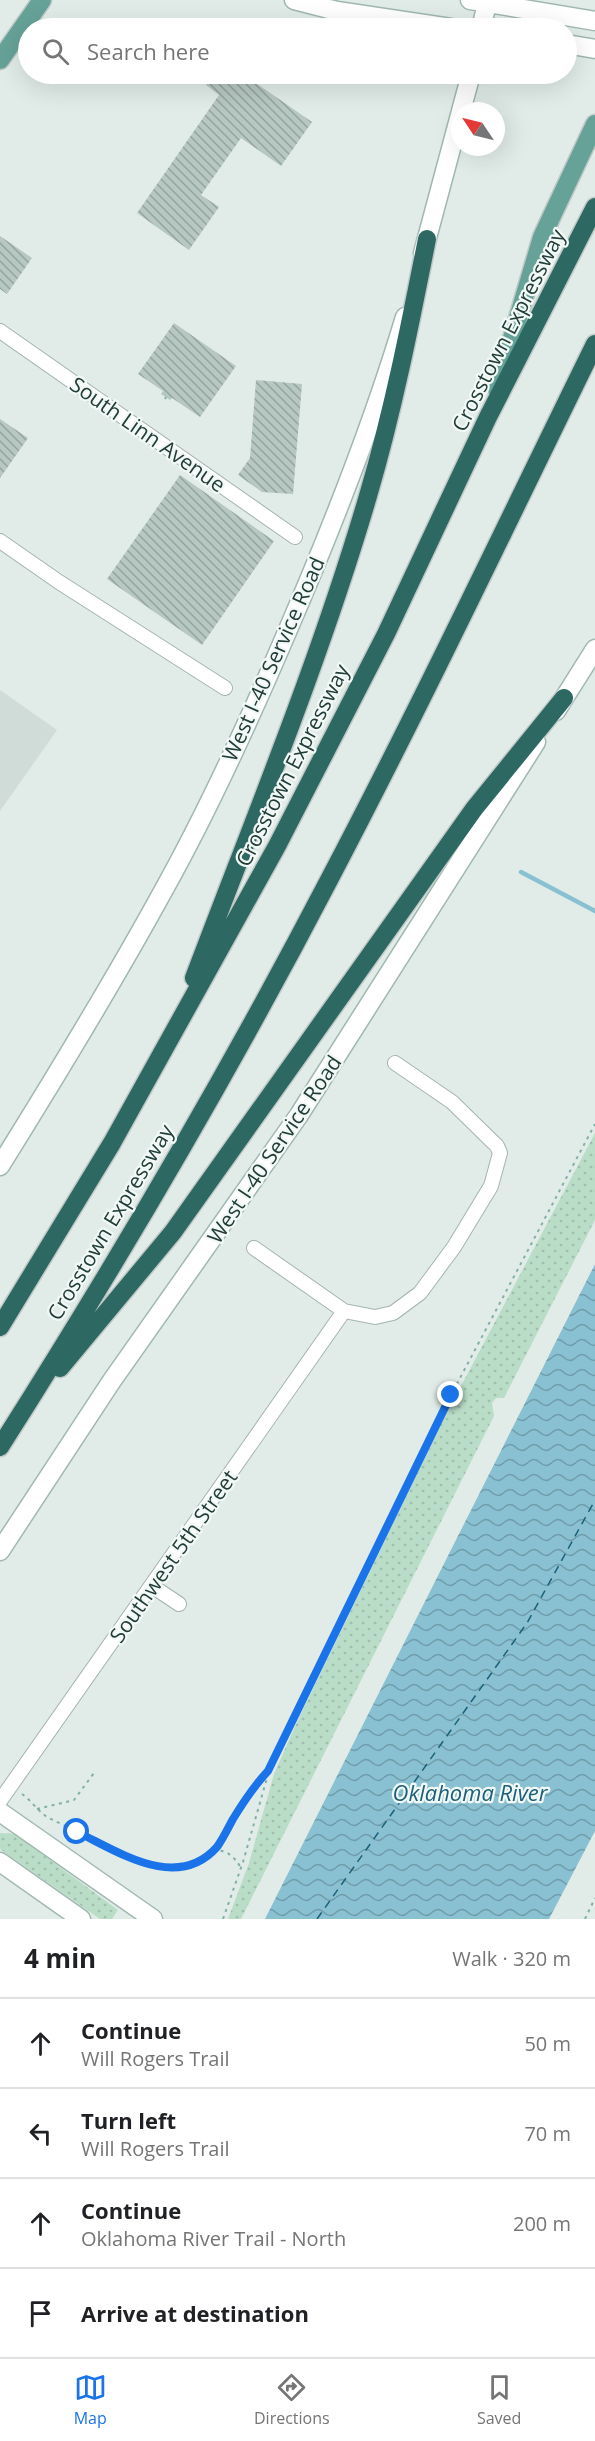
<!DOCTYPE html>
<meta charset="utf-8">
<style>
body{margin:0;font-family:"Open Sans",sans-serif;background:#f6f6f6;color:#202124}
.compass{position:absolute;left:451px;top:102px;width:54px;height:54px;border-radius:50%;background:#fff;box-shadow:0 6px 24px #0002;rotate:305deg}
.stop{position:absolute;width:18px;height:18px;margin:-14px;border:4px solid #1a73e8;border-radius:50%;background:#fff}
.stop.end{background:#1a73e8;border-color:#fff;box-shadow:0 2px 6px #0008}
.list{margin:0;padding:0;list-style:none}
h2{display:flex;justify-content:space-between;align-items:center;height:78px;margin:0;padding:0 24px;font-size:26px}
h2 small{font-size:20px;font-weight:400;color:#757577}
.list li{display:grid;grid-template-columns:39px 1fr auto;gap:18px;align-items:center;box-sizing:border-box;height:90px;padding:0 24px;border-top:2px solid #e0e0e0}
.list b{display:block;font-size:22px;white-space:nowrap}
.list p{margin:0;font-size:20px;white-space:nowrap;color:#757577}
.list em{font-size:20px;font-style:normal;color:#757577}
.icon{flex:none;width:33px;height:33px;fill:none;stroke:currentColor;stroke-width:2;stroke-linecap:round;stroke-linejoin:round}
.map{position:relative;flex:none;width:595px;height:1919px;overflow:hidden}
.search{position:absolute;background:#fff;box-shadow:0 6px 24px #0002;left:18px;right:18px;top:18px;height:66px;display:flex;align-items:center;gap:15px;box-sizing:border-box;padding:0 21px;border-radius:33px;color:#757577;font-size:22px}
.sheet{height:438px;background:#fff}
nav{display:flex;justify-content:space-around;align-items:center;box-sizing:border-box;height:84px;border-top:2px solid #e0e0e0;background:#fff;font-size:16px;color:#757577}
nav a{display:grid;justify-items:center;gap:3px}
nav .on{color:#1a73e8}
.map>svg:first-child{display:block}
.built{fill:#d0dcd7}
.grass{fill:url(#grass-dots)}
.water{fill:url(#water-waves)}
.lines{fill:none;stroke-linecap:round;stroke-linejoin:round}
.stream{stroke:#89c0d2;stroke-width:4.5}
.ferry{stroke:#1b6179;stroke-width:1.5;stroke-dasharray:8 6;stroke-linecap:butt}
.building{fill:url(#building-back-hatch)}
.minor-casing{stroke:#a4b4b0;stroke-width:16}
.secondary-casing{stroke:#a0b8b1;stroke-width:21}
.primary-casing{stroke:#c1c9c7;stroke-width:21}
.motorway-casing{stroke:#c1c9c7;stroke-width:21}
.path{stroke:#82b0a5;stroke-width:2;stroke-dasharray:3 4.5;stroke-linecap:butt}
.minor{stroke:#fff;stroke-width:14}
.secondary{stroke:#fff;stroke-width:18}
.primary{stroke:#66a298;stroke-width:18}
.motorway{stroke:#2d6962;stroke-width:18}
.route{stroke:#1a73e8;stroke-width:8}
.labels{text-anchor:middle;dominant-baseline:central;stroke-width:4.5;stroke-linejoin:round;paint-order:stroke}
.street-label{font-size:21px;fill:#213d38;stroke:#f2f8f6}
.water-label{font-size:22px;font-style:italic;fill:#1b6179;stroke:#f2f8f6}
</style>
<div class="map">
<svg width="595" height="1919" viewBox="0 0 595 1919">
<defs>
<pattern id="grass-dots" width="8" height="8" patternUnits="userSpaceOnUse" patternTransform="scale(1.5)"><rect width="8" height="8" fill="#baddc7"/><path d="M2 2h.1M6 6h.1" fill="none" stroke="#a0bfac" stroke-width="1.8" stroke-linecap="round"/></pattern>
<pattern id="water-waves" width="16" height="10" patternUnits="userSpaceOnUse" patternTransform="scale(1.5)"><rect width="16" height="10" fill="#89c0d2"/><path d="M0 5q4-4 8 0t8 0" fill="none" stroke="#709dab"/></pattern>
<pattern id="building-back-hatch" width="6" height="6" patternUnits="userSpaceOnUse" patternTransform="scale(1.5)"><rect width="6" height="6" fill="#b7c7c1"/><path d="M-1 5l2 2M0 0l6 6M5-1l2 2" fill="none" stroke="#94a39e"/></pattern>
</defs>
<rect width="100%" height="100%" fill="#e1ece8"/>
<path class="built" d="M0,690L57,730L0,811Z"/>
<path class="grass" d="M595,1133V1220L504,1398H496L492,1403L494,1416L241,1919H228L249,1863L274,1774L296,1724L443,1420Z
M0,1833L15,1834L118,1910L112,1919H100L0,1849Z"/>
<path class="water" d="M595,1264V1831L549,1919H265Z"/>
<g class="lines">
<path class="stream" d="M521,872L595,911"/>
<path class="ferry" d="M317,1919L527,1623L595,1500"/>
</g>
<path class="building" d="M214,74H243L312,122L281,166L241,138L201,195L219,207L189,250L137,213L219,95L206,85Z
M0,236L32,258L7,294L0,289Z
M174,323L236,366L200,417L172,398L170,400L161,394L163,391L138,374Z
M256,380L302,384L293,494L262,492L238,475L250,458Z
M0,419L28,438L0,478Z
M180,475L274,541L202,645L107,579Z"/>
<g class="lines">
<defs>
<path id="minor" d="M0,331L295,537
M0,541L59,582L225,688
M254,1248L344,1311L375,1317L393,1313L420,1293L454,1247L491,1186L500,1153L497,1146L452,1102L395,1063
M152,1586L179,1604
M0,1801L344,1311"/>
<path id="secondary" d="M294,0L337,11L451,28
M470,0L595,21
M481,28L488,0
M566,44L595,49
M461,111L471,74
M423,253L460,115
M556,711L595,649
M0,1166C56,1076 111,986 162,893C209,809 249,721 287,632C331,530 373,424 405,317
M0,1551L111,1382L299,1115L536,742
M0,1812L153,1919
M0,1862L81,1919"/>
<path id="primary" d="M0,60L42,0
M497,389L542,237L595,124"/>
<path id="motorway" d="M194,978C254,819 320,660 368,496C393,411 410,325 427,239
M0,1327L112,1143L277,846L386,634L488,417L595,207
M60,1368L173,1232L474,809L564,698
M0,1447C117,1263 228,1074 329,880C422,703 507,523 595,344"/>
</defs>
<use href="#minor" class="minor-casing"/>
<use href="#secondary" class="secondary-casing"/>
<use href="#primary" class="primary-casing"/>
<use href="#motorway" class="motorway-casing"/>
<path class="path" d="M165,399L166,397
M22,1794C32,1801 38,1812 49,1818L134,1860L164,1869L184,1865L204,1858L217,1846L252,1788L267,1772
M37,1809L74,1800L94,1773
M213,1850C227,1850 234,1856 241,1868
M223,1919L243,1862L269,1771L295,1715L451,1395L595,1124
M585,1919L595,1898"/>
<use href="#minor" class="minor"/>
<use href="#secondary" class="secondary"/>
<use href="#primary" class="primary"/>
<use href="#motorway" class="motorway"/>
</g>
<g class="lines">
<path class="route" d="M77,1832C119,1852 177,1892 217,1847C223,1839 228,1828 233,1819C244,1801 254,1786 268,1771L451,1395"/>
</g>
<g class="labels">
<g class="street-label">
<text transform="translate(508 330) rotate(-63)">Crosstown Expressway</text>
<text transform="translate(148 434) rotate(35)">South Linn Avenue</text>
<text transform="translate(273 659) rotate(-66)">West I-40 Service Road</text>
<text transform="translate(292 765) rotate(-63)">Crosstown Expressway</text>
<text transform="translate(274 1149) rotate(-56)">West I-40 Service Road</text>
<text transform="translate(110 1222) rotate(-59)">Crosstown Expressway</text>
<text transform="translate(173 1556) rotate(-55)">Southwest 5th Street</text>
</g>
<g class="water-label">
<text x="470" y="1792">Oklahoma River</text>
</g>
</g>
</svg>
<svg class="compass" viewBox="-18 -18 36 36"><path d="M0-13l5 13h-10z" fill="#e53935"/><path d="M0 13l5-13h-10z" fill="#757577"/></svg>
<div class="stop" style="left:77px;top:1832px"></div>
<div class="stop end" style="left:451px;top:1395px"></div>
<div class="search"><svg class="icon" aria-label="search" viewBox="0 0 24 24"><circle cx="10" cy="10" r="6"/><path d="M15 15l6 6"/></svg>Search here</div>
</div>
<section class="sheet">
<h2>4 min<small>Walk · 320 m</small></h2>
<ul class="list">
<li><svg class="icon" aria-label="ahead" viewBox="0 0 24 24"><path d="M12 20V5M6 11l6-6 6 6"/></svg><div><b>Continue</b><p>Will Rogers Trail</p></div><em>50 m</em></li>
<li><svg class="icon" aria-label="left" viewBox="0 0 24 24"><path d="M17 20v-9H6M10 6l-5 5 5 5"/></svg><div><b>Turn left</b><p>Will Rogers Trail</p></div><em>70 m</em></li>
<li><svg class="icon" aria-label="ahead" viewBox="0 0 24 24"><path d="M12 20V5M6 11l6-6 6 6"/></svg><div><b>Continue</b><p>Oklahoma River Trail - North</p></div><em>200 m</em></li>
<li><svg class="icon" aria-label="arrive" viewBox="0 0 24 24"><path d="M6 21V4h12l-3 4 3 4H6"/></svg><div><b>Arrive at destination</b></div></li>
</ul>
</section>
<nav>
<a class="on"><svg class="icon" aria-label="map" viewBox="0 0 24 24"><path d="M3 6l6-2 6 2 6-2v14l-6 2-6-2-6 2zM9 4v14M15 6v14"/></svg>Map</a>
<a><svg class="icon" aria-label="directions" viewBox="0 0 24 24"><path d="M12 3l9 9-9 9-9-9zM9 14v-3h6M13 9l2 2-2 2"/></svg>Directions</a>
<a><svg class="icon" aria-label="saved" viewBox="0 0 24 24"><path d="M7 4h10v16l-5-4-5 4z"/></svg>Saved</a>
</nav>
